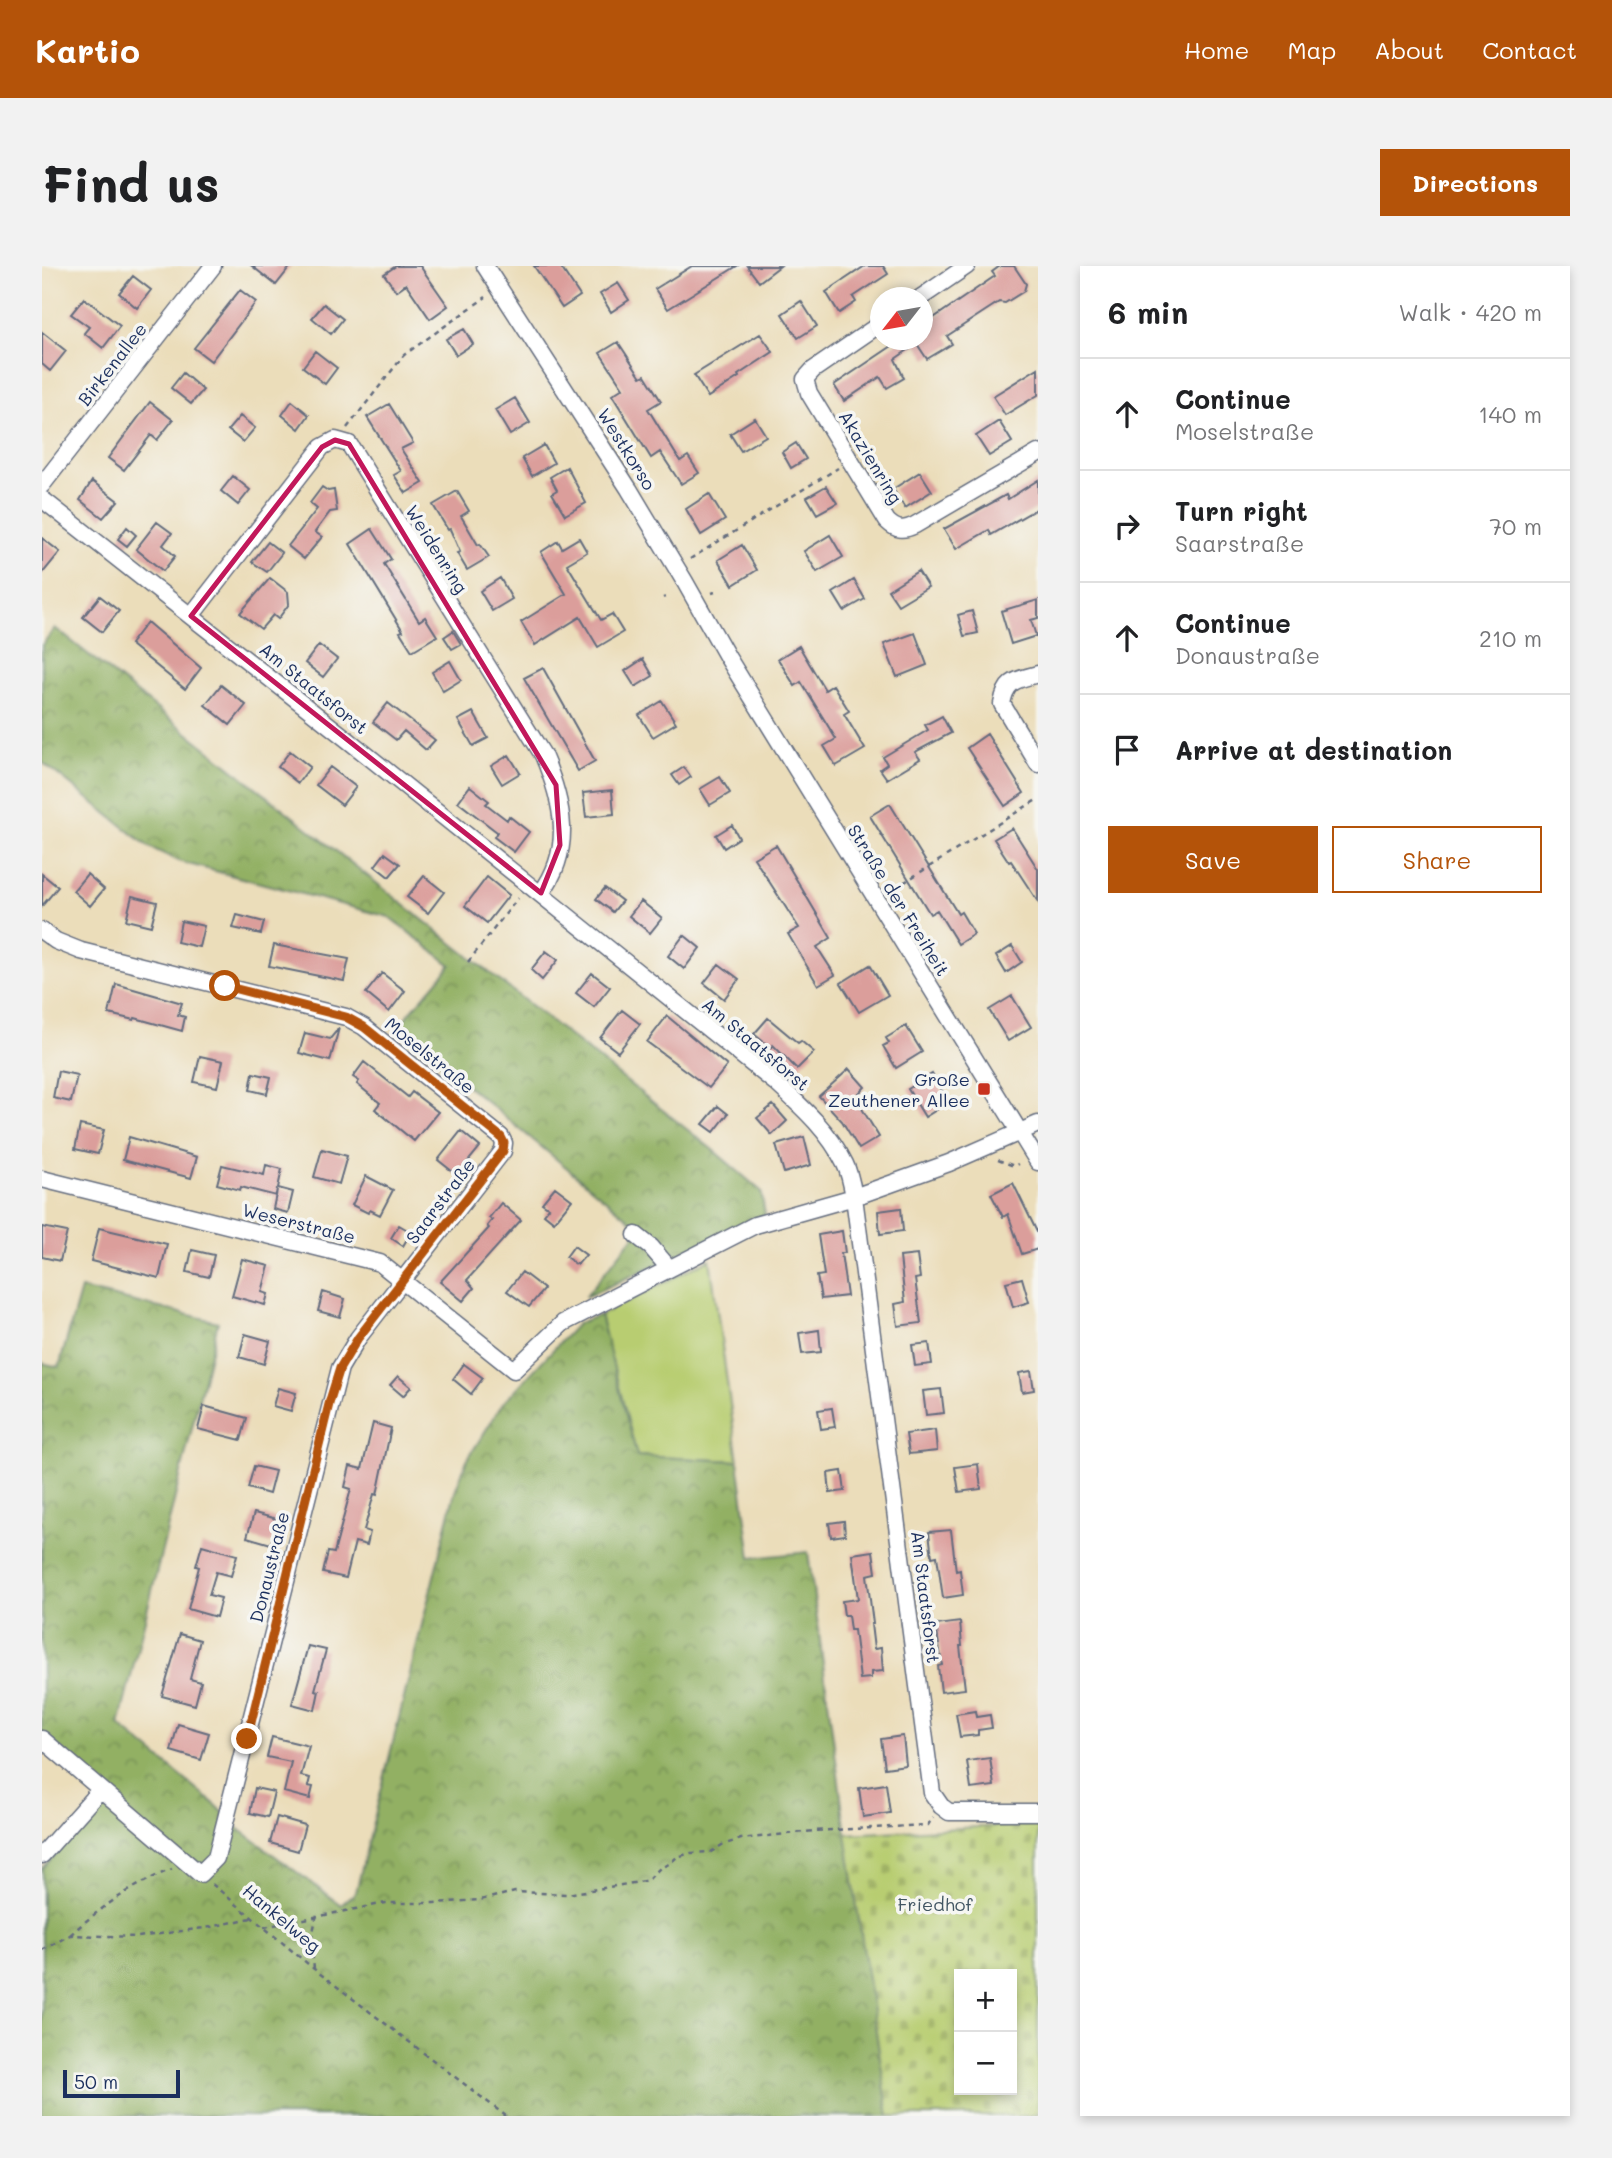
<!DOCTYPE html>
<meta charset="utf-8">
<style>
body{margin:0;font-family:Mali,sans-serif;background:#f2f2f2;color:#202124}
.controls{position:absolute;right:21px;bottom:21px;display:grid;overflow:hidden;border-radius:0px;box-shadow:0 4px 10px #0003}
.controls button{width:63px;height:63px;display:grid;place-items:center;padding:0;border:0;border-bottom:2px solid #e0e0e0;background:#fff;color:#202124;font:35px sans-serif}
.compass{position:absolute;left:828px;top:21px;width:63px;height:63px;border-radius:50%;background:#fff;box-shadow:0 4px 10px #0003;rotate:239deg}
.scale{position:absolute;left:21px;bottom:18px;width:117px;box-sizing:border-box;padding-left:7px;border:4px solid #1b2f5e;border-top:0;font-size:19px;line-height:24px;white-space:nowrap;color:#1b2f5e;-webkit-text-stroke:5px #f6f6f2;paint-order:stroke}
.stop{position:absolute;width:21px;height:21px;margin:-16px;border:5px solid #b45309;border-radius:50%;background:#fff}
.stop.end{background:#b45309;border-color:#fff;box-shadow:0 2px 7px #0008}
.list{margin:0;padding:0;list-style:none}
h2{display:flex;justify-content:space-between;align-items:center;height:91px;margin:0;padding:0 28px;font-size:30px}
h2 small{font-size:23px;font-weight:400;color:#757577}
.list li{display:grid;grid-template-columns:46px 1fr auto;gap:21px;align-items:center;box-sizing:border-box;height:112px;padding:0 28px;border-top:2px solid #e0e0e0}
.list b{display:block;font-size:26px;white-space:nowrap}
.list p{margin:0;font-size:23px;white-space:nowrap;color:#757577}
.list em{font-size:23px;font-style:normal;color:#757577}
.actions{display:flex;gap:14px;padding:21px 28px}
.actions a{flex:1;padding:16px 0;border:2px solid #b45309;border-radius:0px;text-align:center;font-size:24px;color:#b45309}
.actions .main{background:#b45309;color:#fff}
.icon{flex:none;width:38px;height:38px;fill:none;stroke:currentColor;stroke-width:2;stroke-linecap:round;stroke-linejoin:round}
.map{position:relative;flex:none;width:996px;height:1850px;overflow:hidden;border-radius:0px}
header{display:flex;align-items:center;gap:42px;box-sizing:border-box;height:98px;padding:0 35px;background:#b45309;color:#fff}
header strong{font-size:33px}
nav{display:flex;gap:38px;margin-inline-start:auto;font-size:24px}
.intro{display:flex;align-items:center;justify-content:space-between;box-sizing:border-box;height:168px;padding:0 42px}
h1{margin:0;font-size:49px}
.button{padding:18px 32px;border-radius:0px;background:#b45309;color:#fff;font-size:24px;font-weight:700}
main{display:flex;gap:42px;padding:0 42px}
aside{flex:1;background:#fff;border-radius:0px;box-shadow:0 4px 10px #0003}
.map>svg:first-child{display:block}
.green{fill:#b8cd71;stroke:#6a7e68;stroke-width:2}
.forest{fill:url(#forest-crowns);stroke:#567060;stroke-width:2}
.cemetery{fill:url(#cemetery-stones);stroke:#6a7e68;stroke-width:2;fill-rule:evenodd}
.building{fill:#db9e9b}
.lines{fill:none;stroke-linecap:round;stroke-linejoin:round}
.minor-casing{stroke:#646c7e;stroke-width:19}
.path{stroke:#646c7e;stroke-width:2.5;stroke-dasharray:5 5;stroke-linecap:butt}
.minor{stroke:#fff;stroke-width:16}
.route{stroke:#b45309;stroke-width:9}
.marked{fill:none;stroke:#c2185b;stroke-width:5;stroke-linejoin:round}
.poi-dot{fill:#c8321e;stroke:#f6f6f2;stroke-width:2.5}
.labels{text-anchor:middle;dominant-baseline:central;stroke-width:7;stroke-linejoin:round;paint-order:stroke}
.street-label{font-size:18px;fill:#1b2f5e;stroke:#f6f6f2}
.poi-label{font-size:18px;fill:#1b2f5e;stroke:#f6f6f2;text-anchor:end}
.park-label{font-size:18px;fill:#425663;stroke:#f6f6f2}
</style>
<header>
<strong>Kartio</strong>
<nav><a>Home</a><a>Map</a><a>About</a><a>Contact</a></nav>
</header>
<div class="intro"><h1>Find us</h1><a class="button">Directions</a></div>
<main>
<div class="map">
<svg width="996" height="1850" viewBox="0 0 996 1850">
<defs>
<pattern id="forest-crowns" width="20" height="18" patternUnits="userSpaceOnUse" patternTransform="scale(1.75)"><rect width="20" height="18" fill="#92b063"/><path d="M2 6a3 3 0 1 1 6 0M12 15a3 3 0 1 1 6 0" fill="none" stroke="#769055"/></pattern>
<pattern id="cemetery-stones" width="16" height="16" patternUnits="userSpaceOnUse" patternTransform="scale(1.75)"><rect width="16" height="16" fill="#b8cd71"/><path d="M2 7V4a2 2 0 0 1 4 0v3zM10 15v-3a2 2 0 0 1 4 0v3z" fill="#9eb064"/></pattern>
</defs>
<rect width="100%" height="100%" fill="#f6f6f2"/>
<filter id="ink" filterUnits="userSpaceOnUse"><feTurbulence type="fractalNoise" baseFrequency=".0143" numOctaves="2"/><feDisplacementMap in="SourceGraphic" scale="14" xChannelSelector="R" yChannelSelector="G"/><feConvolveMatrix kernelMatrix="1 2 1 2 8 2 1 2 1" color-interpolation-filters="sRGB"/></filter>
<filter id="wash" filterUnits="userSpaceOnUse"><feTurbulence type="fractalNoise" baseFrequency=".00686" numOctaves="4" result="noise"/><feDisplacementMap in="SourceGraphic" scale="28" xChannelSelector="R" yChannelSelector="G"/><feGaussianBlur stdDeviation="1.57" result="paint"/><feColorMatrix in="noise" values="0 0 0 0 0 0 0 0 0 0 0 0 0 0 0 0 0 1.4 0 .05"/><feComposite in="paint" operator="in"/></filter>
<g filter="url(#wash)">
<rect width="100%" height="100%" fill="#ebddba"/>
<path class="green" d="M668,993L696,1195L595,1190L558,1049Z"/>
<path class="forest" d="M13,362L671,884L719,925L723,949L543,1031L598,962L355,762L409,699L347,651L139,596L107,581L0,496V379Z
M39,1023L176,1056L77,1459L175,1540L197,1563L299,1639L314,1626L413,1225L425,1194L461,1137L536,1057L558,1049L595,1190L696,1195L709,1292L766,1286L804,1568L847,1850H0V1603L67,1529L0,1468V1097L17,1101Z"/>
<path class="cemetery" d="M996,1558V1848L987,1850H847L804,1568ZM917,1708H970V1824H917Z"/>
<g id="blocks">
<path class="building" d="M210,0H249L234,19Z
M354,0H378L406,40L388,53L364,18L354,25L342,8Z
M492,0H518L538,30L520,42Z
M650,0H695L626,43L613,23Z
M705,0H738L717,16Z
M823,0H841L846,8L811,31L814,36L797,47L784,26Z
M958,0H972L984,18L982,25L963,37L957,36L905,70L910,78L885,93L875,78L853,93L862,112L845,122L838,111L802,135L792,119L859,74H880V60L953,10L950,6Z
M91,10L109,24L95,42L77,27Z
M576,17L587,34L569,46L558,28Z
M198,24L214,36L169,95L152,82Z
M42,32L78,60L61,82L42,67L47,61L29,48Z
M759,35L775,60L756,72L740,48Z
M282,38L301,53L289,68L270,52Z
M422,63L431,78L414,89L404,73Z
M0,66L24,85L8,105L0,98Z
M718,68L731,86L696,109L697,111L666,131L652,109Z
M576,76L599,111L603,109L619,135L606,143L638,195L646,190L657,207L639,218L618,186L609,192L570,129L581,122L558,87Z
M273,85L295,102L283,118L261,101Z
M996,102V129L963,149L951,130Z
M141,107L161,124L149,138L129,122Z
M473,132L488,157L468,169L453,144Z
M250,135L267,149L257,163L240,149Z
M108,136L131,154L115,174L109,169L82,204L66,192Z
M347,138L371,177L359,183L381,217L364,227L352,209L359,205L325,151Z
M198,150L213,162L201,176L186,164Z
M713,152L724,170L699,185L688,168Z
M957,155L970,176L947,190L934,170Z
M754,177L764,193L749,202L740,186Z
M502,179L512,197L490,210L480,192Z
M525,201L544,237L523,249L510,227L515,224L508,211Z
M878,206L890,225L863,242L851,223Z
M191,210L208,224L196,239L179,225Z
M996,214V242L949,269L947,264L914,283L902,263L964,229L966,233Z
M50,215L76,235L61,252L38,234Z
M784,220L795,237L775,248L765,231Z
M280,221L286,225L292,224L295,245L288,246L273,266L280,271L262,293L246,280L275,243L268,237Z
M415,225L427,245L419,250L436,279L438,278L447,291L425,304L415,287L418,286L408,263L406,264L391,239Z
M667,228L683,254L659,269L644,243Z
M115,256L130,267L121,279L133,290L121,305L94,283Z
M85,261L94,269L85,280L76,273Z
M330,263L349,293L342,298L377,355L383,351L395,370L370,385L358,366L361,365L308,278Z
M788,269L801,291L775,306L762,285Z
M0,272L18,286L0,308Z
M537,272L545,286L525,298L559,354L570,348L581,366L556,381L538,351L493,379L479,356L524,328L499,286L516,275L520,282Z
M226,276L240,287L225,306L210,296Z
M700,279L715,304L691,319L676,294Z
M876,305L886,321L856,339L846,324Z
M228,312L246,326L247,338L236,353L231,349L219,363L198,347Z
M458,312L470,333L450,345L438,325Z
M812,314L823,333L802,345L791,327Z
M58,330L77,345L60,366L41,351Z
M996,334V352L989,354L994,370L969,378L959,345Z
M930,345L936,367L922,370L916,349Z
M105,356L159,402L143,423L88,378Z
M411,365L419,378L410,383L402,371Z
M873,367L885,399L855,411L842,378Z
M277,379L295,393L281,411L263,397Z
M757,380L783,424L791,419L807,445L802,448L823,483L794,500L782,480L794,473L759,416L753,420L736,393Z
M601,393L611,410L593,421L583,405Z
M408,395L419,414L401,425L390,406Z
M501,402L553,495L536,505L482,412Z
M179,419L204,439L188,459L163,439Z
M620,435L634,457L611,471L597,449Z
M346,437L393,474L384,484L362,465L354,474L331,456Z
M431,446L446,472L431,480L416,454Z
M900,450L909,467L873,486L878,493L845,513L838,503L845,498L841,491L886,464L883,459Z
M945,468L982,527L963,540L925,482Z
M248,485L268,501L256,517L236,501Z
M467,489L478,507L460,518L449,500Z
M288,501L314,521L300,539L274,519Z
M642,501L649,511L637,519L630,509Z
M678,511L688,527L668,539L658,523Z
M428,520L447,535L444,538L465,554L467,550L487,566L472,586L452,571L455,566L416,536Z
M570,524L572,548L544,551L541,527Z
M848,538L916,648L919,646L932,668L916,678L895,644L888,648L828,550Z
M690,559L697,572L682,582L674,569Z
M970,562L996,603V636L969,595L967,596L952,573Z
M734,579L789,672L775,681L793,709L776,719L746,668L757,662L712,592Z
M343,587L358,598L347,611L333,600Z
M0,608L16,621L0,640Z
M45,608L62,623L48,640L31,625Z
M382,610L402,626L386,647L365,631Z
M445,611L467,629L445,657L423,640Z
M563,622L580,635L571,646L554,633Z
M90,630L115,636L109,660L84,654Z
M599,635L620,652L608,667L587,650Z
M195,649L222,656L219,668L191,662Z
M139,655L162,660L157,681L135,676Z
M642,669L658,682L642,703L626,690Z
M232,679L307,693L302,715L227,700Z
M970,680L980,696L964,707L954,690Z
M504,685L516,694L500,714L489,704Z
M677,698L697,713L682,733L662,717Z
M828,699L846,729L817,746L799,717Z
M340,707L363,725L347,746L324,727Z
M550,707L568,721L552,741L534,727Z
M74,718L140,737L136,749L143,751L140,765L93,752L92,754L67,748Z
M970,730L989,761L966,775L947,744Z
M580,744L598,758L576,786L558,772Z
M625,750L685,800L667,822L605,776Z
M726,752L756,777L759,775L772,786L755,803L731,779L729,782L712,768Z
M864,760L880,786L854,802L841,780L847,777L844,772Z
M297,762L288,795L257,787L263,767L288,773Z
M158,790L181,795L175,821L152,816Z
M322,796L366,831L370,826L396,846L372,875L333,843L338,837L315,818L317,815L311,811Z
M807,803L823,821L813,831L837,871L817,883L800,855L777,830Z
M16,805L35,809L29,836L11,832Z
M211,807L229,811L225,828L208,824Z
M890,808L907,836L883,851L866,823Z
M731,839L745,855L730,869L715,852Z
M676,840L686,848L672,866L661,858Z
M38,859L62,864L56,888L33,883Z
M419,865L438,881L415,909L396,894Z
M87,871L155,891L149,912L81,894Z
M762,871L769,899L742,907L734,879Z
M280,883L305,890L297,918L272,911Z
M180,899L222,909L224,899L240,903L236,922L251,926L246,947L231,943L235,923L234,930L199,921L198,924L175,918Z
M324,910L351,924L338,949L328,944L326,947L310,939Z
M971,917L996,968V983L980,988L966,948L961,951L949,928Z
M513,921L530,934L512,956L502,948L507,942L500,937Z
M459,937L479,954L425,1014L432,1022L421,1035L398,1016L447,962L445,960L450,954L447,952Z
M859,942L861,965L838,968L836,945Z
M357,959L369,966L361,980L349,972Z
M0,961L25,966L18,995L0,991Z
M57,962L125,978L117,1012L49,995Z
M800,965L803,987H799L805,1030L779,1033L775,1010L782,1009L776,969Z
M532,980L544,989L535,999L524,991Z
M150,984L172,989L167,1011L145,1006Z
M875,989L878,1012L873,1013L879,1057L856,1060L853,1038L863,1036L858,991Z
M200,993L227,1000L220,1026L226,1028L223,1039L190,1030Z
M480,1006L502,1023L487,1041L465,1025Z
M980,1012L987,1036L971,1041L964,1016Z
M281,1026L303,1033L298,1051L276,1045Z
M777,1064L779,1086L760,1088L757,1067Z
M203,1068L228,1075L222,1098L197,1091Z
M887,1077L890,1098L873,1100L870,1079Z
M422,1098L441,1112L429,1128L411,1113Z
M989,1105L992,1124L980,1126L977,1107Z
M356,1110L369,1121L361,1130L348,1119Z
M236,1122L254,1127L249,1145L231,1140Z
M899,1123L902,1147L884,1149L881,1125Z
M162,1140L205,1152L199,1174L156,1163Z
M790,1142L793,1161L779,1163L776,1144Z
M331,1157L349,1162L335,1229L332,1228L322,1264L328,1266L325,1279L313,1276L304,1312L281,1307L286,1286L292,1287L309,1223L303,1221L308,1200L320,1203Z
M893,1164L895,1185L867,1188L864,1168Z
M936,1198L939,1223L917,1226L913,1201Z
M212,1200L233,1205L227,1228L206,1222Z
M800,1205L803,1225L788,1227L786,1207Z
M212,1247L235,1253L229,1278L205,1271Z
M802,1255L803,1269L789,1271L787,1257Z
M909,1264L914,1305L918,1304L921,1329L901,1332L895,1290L890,1291L887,1266Z
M160,1279L195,1289L189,1310L174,1306L167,1329L179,1332L174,1351L146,1343L157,1301L154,1300Z
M831,1285L834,1307L825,1309L831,1358H829L832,1383L839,1382L841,1405L829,1406V1412L818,1413L812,1364H808L806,1349H802L800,1335L816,1333L810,1288Z
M918,1356L920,1380H918L923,1423L899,1426L896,1400L900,1399L894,1359Z
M138,1368L158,1374L148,1413L159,1416L153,1439L120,1430Z
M266,1380L284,1384L273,1424L277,1425L273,1444L250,1438Z
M933,1445L934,1451L948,1449L950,1462L936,1464V1469L918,1471L914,1448Z
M136,1458L167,1467L159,1494L129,1485Z
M861,1470L864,1499L843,1502L839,1473Z
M230,1471L267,1480L259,1510L268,1512L266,1520L271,1521L268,1533L242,1526L249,1496L225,1491Z
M948,1492L952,1520L929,1523L925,1495Z
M844,1518L848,1547L821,1551L817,1522Z
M213,1522L232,1526L226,1551L208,1547Z
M235,1551L263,1559L256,1585L228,1577Z"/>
</g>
</g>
<g filter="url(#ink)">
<use href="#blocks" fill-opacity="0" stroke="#646c7e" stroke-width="2"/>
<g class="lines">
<defs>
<path id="minor" d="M443,0L587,223L643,316L686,392L996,896
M878,32L925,0
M838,58L771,104L763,113L767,127L845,255C854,264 861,265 873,259L996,187
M0,219L171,0
M0,233L306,474L734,817C760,841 787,865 803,898C808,908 810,920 812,931L890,1527L899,1540L907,1546H996
M149,350L280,181L293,174L307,178L501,489C521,536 532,583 499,627
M996,408C974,414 964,414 960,438L996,498
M0,665L14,675L39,685L304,751L322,761L459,871L462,877L461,885L316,1072L298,1102L174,1592L158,1608L0,1473
M0,913L338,997L472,1104L521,1057L713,959L812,931L907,897L996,858
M594,969L609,981L627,1002
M0,1589L58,1524"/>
</defs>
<use href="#minor" class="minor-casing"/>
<path class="path" d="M305,162L362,89L444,31
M648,293L796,202
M670,327L673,326
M621,332L623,331
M853,622L996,533
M426,696L476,632
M956,894L972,900L976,898
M170,1618L272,1703L464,1850
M222,1661L344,1637H392L438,1634L473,1626L525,1628L597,1616L606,1614L618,1602L627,1598L635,1591L649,1587L669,1586L680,1579L699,1573L772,1565L886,1559L891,1551
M28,1669C59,1641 91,1619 130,1603
M0,1684L28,1669L96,1671L169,1661L209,1652
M272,1703L269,1675L275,1648"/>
<use href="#minor" class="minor"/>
</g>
</g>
<g class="lines" filter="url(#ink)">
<path class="route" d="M183,720L304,751L322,761L459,871L462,877L461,885L316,1072L298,1102L288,1134L205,1473"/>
</g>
<path class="marked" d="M293,174L307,178L514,519L518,579L499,627L149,350L280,181Z"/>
<rect class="poi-dot" x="935" y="816" width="14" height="14" rx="3.5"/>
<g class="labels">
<g class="street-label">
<text transform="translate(70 98) rotate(-52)">Birkenallee</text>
<text transform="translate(585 183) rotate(58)">Westkorso</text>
<text transform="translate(829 191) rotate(59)">Akazienring</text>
<text transform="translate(395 283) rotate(58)">Weidenring</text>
<text transform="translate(272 422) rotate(39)">Am Staatsforst</text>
<text transform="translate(857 634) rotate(58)">Straße der Freiheit</text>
<text transform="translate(714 778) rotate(40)">Am Staatsforst</text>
<text transform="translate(388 789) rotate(39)">Moselstraße</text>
<text transform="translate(398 935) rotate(-53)">Saarstraße</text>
<text transform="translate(257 957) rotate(14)">Weserstraße</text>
<text transform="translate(227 1301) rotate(-76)">Donaustraße</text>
<text transform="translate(884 1331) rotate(83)">Am Staatsforst</text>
<text transform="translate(240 1652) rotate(40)">Hankelweg</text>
</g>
<g class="poi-label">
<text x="928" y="813">Große<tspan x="928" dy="21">Zeuthener Allee</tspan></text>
</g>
<g class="park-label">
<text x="893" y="1638">Friedhof</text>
</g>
</g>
</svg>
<div class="controls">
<button>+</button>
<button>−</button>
</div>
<svg class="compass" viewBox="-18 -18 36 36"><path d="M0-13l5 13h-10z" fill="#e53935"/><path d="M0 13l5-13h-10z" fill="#757577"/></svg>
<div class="scale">50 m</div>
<div class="stop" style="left:183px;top:720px"></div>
<div class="stop end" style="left:205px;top:1473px"></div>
</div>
<aside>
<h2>6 min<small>Walk · 420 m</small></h2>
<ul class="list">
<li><svg class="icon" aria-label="ahead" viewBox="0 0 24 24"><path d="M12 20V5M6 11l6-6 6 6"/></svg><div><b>Continue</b><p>Moselstraße</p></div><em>140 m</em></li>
<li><svg class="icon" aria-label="right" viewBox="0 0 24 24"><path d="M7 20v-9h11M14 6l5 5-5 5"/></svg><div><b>Turn right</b><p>Saarstraße</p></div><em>70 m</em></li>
<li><svg class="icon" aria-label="ahead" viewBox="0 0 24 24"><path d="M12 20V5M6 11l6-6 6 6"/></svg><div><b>Continue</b><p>Donaustraße</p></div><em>210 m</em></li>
<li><svg class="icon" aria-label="arrive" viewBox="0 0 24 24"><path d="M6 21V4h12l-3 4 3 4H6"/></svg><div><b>Arrive at destination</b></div></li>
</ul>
<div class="actions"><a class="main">Save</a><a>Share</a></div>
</aside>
</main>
